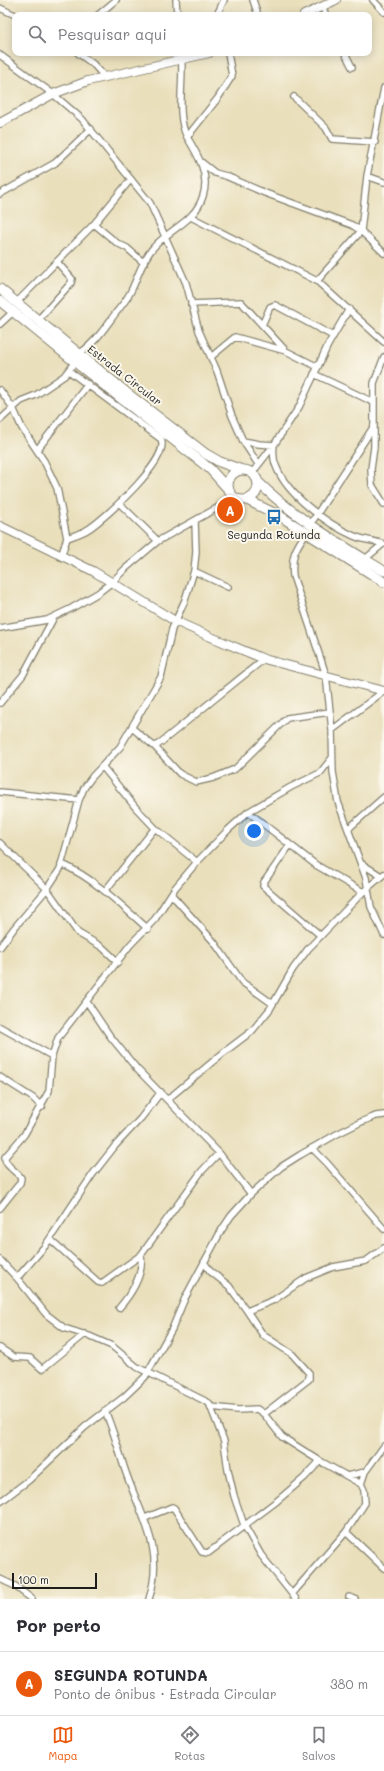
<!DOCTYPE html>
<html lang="pt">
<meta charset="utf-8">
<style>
body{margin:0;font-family:Mali,sans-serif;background:#f2f2f3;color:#2b2b33}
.scale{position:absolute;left:12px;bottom:10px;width:85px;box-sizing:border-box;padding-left:4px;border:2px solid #1c1c1c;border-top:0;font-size:11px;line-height:14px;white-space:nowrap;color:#1c1c1c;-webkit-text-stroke:3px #fbf7ec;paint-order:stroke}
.you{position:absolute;left:254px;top:831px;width:14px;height:14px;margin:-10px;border:3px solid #fff;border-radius:50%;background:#1a73e8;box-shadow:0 0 0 6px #1a73e833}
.badge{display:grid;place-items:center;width:26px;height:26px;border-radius:50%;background:#ea580c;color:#fff;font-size:13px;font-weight:700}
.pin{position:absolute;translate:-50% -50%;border:2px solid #fff;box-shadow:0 1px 4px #0006}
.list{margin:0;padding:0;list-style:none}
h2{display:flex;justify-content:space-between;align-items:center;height:52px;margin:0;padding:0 16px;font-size:17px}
h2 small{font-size:13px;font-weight:400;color:#7c7c81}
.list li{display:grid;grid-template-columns:26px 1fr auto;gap:12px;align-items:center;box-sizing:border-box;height:64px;padding:0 16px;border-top:1px solid #e1e1e2}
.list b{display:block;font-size:15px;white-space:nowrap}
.list p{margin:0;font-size:13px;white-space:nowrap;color:#7c7c81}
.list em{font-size:13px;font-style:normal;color:#7c7c81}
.icon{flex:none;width:22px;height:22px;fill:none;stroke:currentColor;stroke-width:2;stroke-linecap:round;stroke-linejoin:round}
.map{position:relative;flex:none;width:384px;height:1599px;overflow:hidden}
.search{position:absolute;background:#fff;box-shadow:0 2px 10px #0003;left:12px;right:12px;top:12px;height:44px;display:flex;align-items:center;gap:10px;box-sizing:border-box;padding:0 14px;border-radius:8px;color:#7c7c81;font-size:15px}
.sheet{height:116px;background:#fff}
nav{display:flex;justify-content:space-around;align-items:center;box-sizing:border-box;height:56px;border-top:1px solid #e1e1e2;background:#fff;font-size:11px;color:#7c7c81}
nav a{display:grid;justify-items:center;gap:2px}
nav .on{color:#ea580c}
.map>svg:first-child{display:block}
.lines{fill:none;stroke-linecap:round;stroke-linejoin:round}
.street-casing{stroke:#827e6c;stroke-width:8}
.secondary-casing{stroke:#827e6c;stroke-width:10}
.primary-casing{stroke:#827e6c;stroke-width:11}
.street{stroke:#fff;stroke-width:5.5}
.secondary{stroke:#fff;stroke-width:8}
.primary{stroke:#fff;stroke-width:9}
.labels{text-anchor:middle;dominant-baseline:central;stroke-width:4;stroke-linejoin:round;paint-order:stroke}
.street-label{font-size:11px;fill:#1c1c1c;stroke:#fbf7ec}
.poi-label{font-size:11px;fill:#1c1c1c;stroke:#fbf7ec}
</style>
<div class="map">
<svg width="384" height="1599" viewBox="0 0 384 1599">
<rect width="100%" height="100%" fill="#fbf7ec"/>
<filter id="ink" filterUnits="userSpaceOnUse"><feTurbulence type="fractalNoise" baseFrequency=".025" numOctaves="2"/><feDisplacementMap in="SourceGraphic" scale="8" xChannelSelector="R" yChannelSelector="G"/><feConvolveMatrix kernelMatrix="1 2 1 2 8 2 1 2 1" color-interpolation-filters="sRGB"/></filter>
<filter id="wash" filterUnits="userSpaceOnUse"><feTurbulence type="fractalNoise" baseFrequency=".012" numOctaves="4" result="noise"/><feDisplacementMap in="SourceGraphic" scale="16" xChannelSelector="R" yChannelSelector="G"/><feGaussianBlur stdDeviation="0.9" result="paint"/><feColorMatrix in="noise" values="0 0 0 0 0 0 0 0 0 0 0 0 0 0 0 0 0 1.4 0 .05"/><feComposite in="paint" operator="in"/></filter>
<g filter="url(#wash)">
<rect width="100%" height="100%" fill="#e9dfbb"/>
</g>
<g filter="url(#ink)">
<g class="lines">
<defs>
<path id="street" d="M176,0L177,15
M253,0L258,15
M373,0L384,12
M322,6L326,15
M0,8L15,15
M98,15L116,0
M217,15L224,0
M78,53L93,64L105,77
M181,53C185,78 175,114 187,137
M345,53L352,67
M0,55L53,94L82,119L150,203L186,283L199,331L217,371L232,416L243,441L258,464
M294,97L326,128L332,139L375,142
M201,162L215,173L226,176L265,193L352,225L361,231L384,253
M367,176L384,182
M0,194L55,163L91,129
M191,217L317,281L384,342
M94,224L117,243L127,248L144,263
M317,281L361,231L367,176L384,88
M17,302L94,224L131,179
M191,304L241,302L286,351L318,367
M38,320L71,283L72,279L57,262
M0,324L13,312
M262,325L270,307L275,305L333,336
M79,354C95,343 104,329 115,314C121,306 127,300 131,291C138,277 142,260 153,248C169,229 195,222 203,196C210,175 198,155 187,137L218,98L232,76L228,53
M211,357L235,337L286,351
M384,357L374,383V447L371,469L372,485L384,504
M314,374L373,402
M0,390L13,408L22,428L44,461L57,488L67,538L61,557
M0,420L21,401L36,395L64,376L75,362
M243,441L259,444L274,445C273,453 273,459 276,466C287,495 327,524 354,536C363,540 375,541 384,544
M37,450L88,384
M252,473L274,445L299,407L328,345L349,309
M119,503L158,541
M310,525L374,426
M306,533C295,549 291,556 293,576L326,675L332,730L333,772L338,802L366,878L371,907L384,935
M67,538C76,535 83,533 90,528C106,517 171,459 161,439L69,371
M365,559L383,544
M194,571L228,587
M0,628L47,620L72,608L98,593L112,582L125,569L158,541L235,498
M0,703L23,675L54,617
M132,728L155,747L180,774L196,782L213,778L235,769L287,718L330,712
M332,730L384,691
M155,747L264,659
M102,766L136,808L155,828L197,862
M0,792L79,800
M248,812L316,865L363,892
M348,829L384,797
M0,843L47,889L78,933L102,947L118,962
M290,845L264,882L263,886L321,936
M62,864C95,879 121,905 148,929
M362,864L381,876
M105,891L155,828
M171,894L214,942L242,982L273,1004
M0,947L15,927L47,889L60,869L79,800L84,788L92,777L120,747L161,677L172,629L185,600L194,571L196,552L195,521
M87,1002L110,1036L137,1069L219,1153L251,1194
M0,1027L52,1056
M0,1077L33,1098L42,1107
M168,1099L223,1053L252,1031L270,1009L293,969L308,949L363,892L384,874
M312,1148L327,1163L384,1229
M0,1208L20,1183L21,1178C17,1171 4,1166 5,1157L24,1135L49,1091L52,1056L58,1038L130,945L155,919L175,888L197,862L228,830L248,812L291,787L320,773L332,758
M50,1239L98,1282L102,1283L141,1255L201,1172L219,1153
M0,1260L17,1278L46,1314L64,1328L89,1336L112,1346L137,1367L209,1403L224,1441L228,1470L234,1496L244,1525L261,1555L296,1599
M204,1262L210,1271L229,1286L247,1311L274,1300L306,1278L333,1267L366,1261L384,1248
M17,1278L45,1246L93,1174L115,1146L141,1118L161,1092
M119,1308C132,1293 144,1275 141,1255
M247,1311L263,1335L292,1354L309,1373V1379L264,1414
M0,1348L14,1357L30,1358L42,1369L85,1334
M211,1407L238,1410L257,1409L264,1414L282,1437L320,1461
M105,1411C113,1429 118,1448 124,1467C139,1514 166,1547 149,1599
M347,1476L365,1472
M361,1484L365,1472L384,1446
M0,1502L29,1480L85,1427L124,1397L145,1377L172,1329L185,1298L221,1231L231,1216L251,1194L281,1167L300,1155L337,1134L361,1122L376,1116L384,1115
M145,1518L172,1507L174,1508L202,1552L208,1553L277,1501L304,1478L320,1461L361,1484L364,1490L365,1503L346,1532L292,1594
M346,1532L384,1568
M0,1579L15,1586L32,1599
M349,1597L355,1599"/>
<path id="secondary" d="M304,15L336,0
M0,123L53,94L88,81L209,53
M0,526L93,571L175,621L211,637L264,659L384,691"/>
<path id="primary" d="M0,289L127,393L206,454L220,462L242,470
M0,301L75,362L210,469L228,489
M228 485a15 15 0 1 1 30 0a15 15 0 1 1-30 0Z
M258,482C295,518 340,544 384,571
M247,500L280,516L384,582"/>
</defs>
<use href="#street" class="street-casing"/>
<use href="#secondary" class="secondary-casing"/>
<use href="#primary" class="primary-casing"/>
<use href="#street" class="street"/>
<use href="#secondary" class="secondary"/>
<use href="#primary" class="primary"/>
</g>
</g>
<defs>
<symbol id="bus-bare" viewBox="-9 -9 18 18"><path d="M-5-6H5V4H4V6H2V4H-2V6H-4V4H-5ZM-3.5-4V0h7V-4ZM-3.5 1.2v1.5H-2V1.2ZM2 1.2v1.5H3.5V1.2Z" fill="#1f6fb2" stroke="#fbf7ec" stroke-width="2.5" paint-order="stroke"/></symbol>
</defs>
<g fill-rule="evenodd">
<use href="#bus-bare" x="263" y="506" width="22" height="22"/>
</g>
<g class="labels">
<g class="street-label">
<text transform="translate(125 375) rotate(38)">Estrada Circular</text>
</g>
<g class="poi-label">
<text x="274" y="534">Segunda Rotunda</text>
</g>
</g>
</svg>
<div class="scale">100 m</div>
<div class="you"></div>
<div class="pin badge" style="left:230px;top:510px">A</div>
<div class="search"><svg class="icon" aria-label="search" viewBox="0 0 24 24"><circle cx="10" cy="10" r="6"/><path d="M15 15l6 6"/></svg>Pesquisar aqui</div>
</div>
<section class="sheet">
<h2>Por perto<small></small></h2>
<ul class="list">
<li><span class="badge">A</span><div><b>SEGUNDA ROTUNDA</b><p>Ponto de ônibus · Estrada Circular</p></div><em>380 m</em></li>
</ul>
</section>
<nav>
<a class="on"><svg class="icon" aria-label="map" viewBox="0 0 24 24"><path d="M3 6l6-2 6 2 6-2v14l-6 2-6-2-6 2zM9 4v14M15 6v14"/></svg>Mapa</a>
<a><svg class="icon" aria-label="directions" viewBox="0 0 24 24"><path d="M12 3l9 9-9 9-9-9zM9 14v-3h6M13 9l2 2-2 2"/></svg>Rotas</a>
<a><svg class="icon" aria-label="saved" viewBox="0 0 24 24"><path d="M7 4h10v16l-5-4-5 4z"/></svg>Salvos</a>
</nav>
